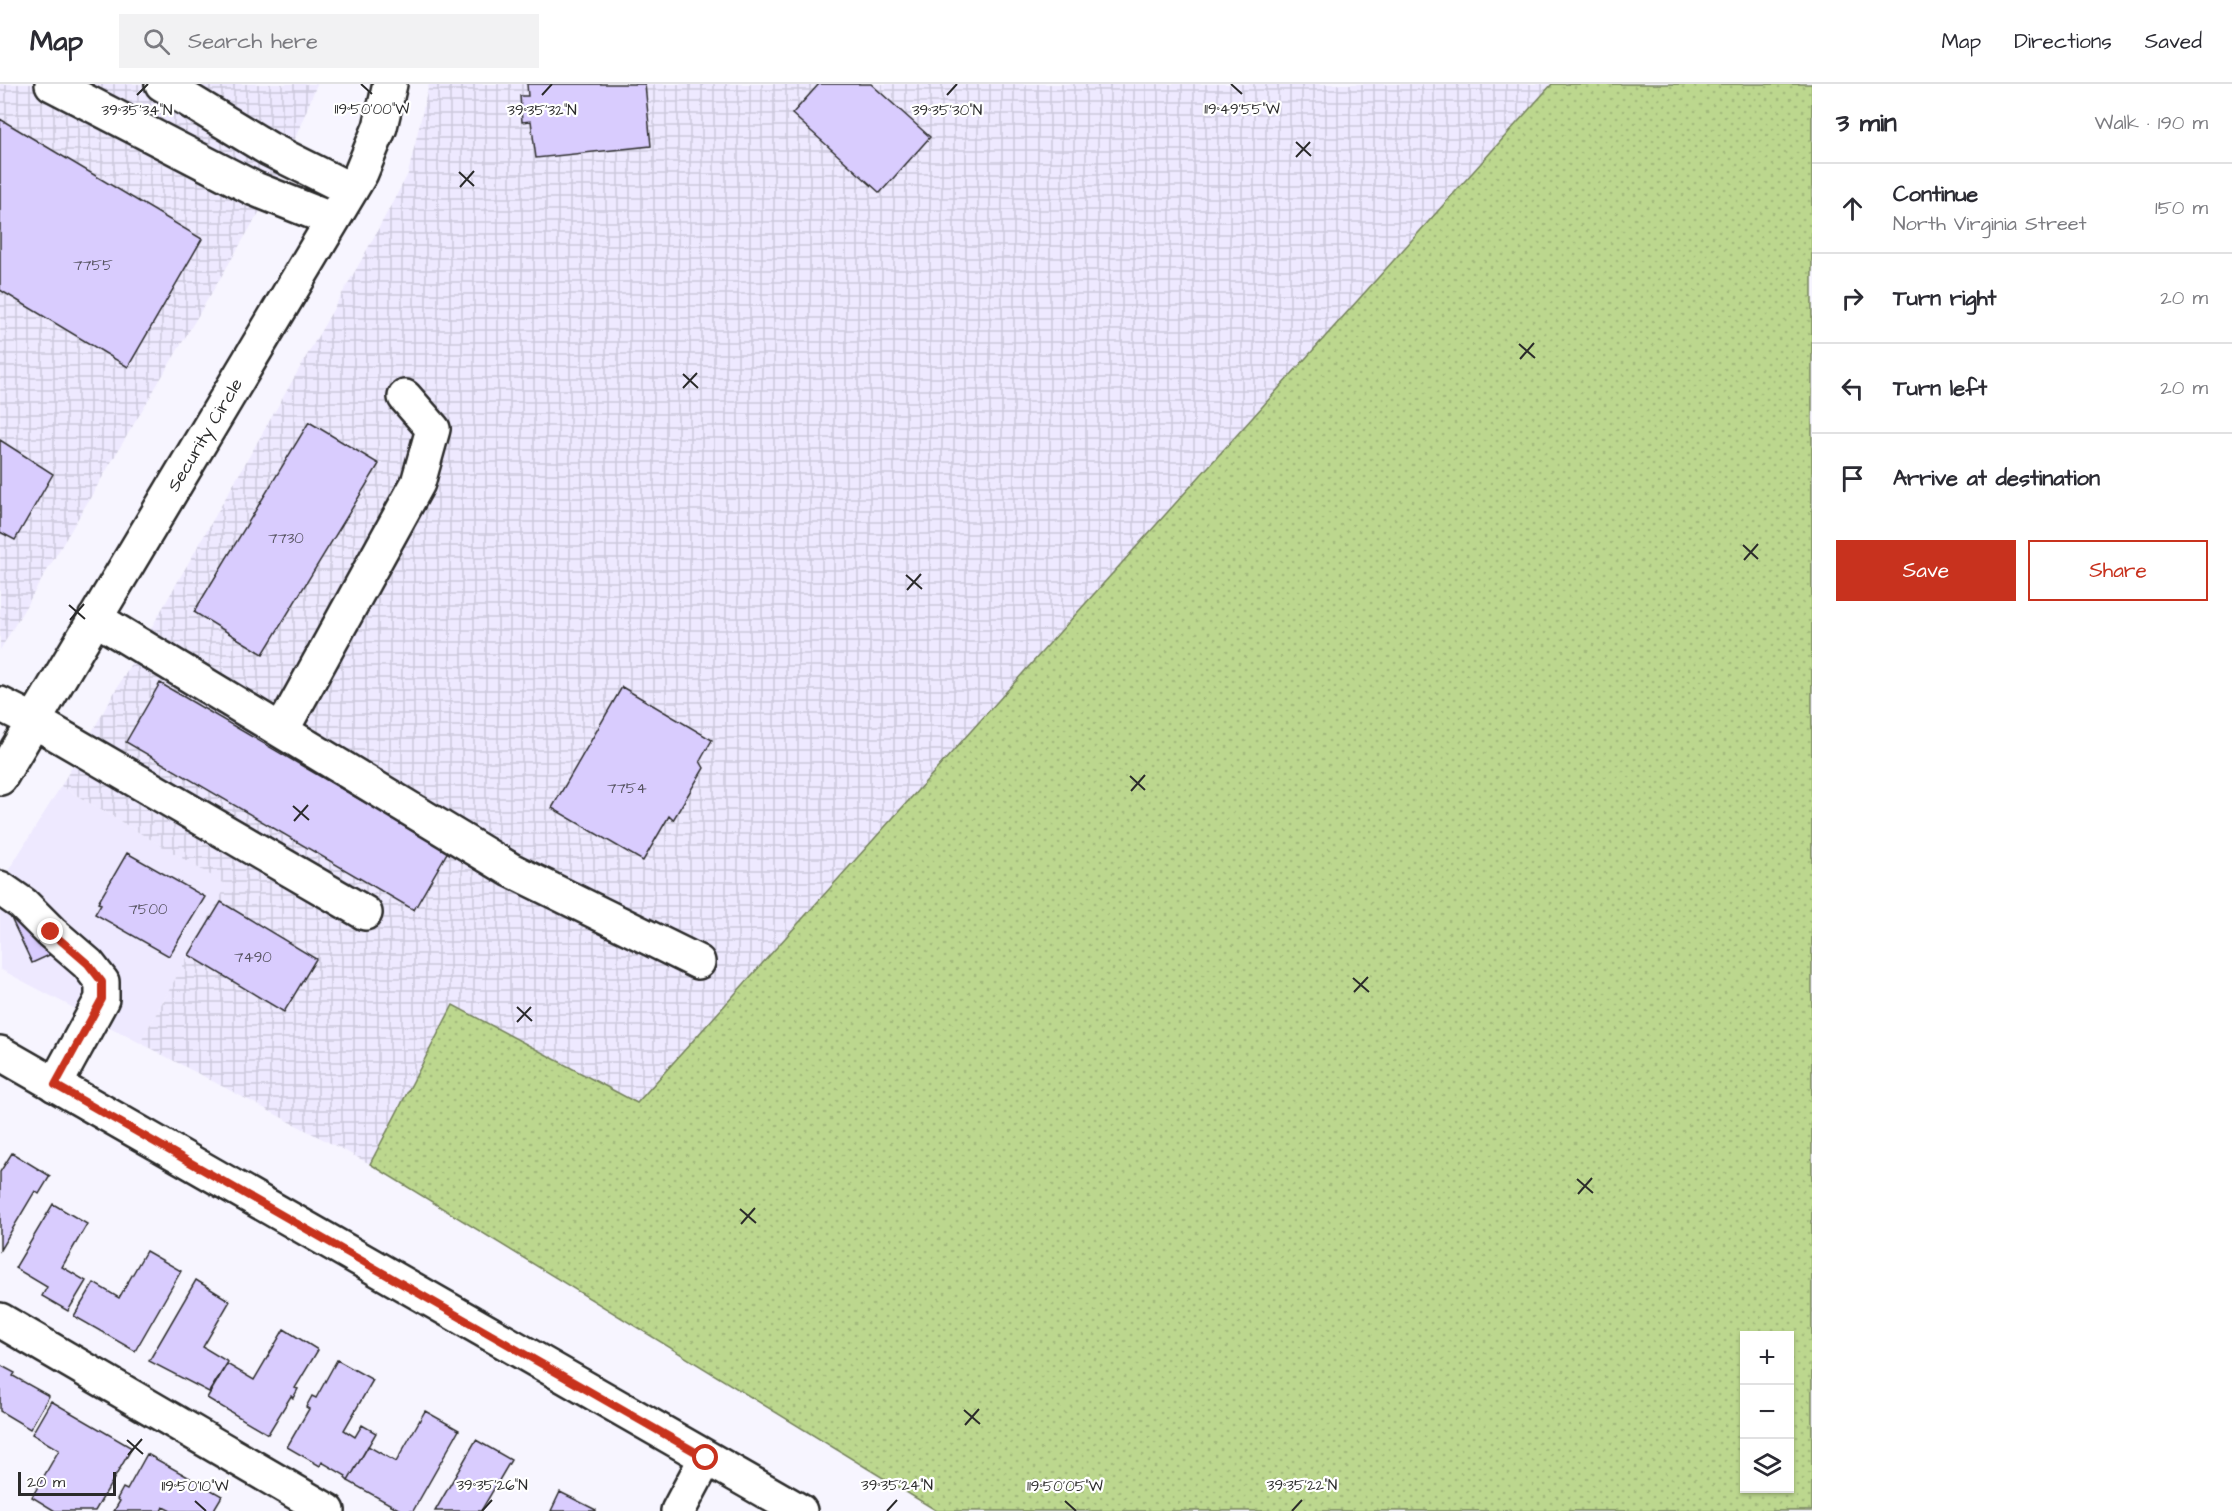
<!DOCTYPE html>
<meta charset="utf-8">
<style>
body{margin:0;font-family:"Architects Daughter",sans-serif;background:#f2f2f3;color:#2b2b33}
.controls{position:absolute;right:18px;bottom:18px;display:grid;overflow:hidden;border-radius:0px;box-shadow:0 2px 4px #0004}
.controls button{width:54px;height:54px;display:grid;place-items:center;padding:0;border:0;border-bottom:2px solid #e1e1e2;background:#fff;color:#2b2b33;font:30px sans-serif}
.scale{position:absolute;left:18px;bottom:15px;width:98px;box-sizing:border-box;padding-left:6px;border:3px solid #2b2b2b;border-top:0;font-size:16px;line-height:21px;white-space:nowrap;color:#2b2b2b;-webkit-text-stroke:4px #fff;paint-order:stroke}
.stop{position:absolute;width:18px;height:18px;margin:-14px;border:4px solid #c8321e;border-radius:50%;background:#fff}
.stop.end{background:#c8321e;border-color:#fff;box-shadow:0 2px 6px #0008}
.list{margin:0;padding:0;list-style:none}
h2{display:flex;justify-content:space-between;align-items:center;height:78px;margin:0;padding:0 24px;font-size:26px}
h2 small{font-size:20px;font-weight:400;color:#7c7c81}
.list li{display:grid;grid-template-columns:39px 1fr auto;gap:18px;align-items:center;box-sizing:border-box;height:90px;padding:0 24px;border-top:2px solid #e1e1e2}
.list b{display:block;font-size:22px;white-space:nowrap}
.list p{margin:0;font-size:20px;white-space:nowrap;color:#7c7c81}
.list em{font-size:20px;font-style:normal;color:#7c7c81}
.actions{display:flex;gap:12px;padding:18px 24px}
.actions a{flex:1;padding:14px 0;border:2px solid #c8321e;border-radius:0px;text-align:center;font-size:21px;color:#c8321e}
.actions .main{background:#c8321e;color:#fff}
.icon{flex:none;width:33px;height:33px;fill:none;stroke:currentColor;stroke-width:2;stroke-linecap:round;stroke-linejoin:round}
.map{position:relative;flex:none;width:1812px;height:1427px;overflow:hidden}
header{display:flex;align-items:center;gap:36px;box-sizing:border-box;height:84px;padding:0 30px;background:#fff;border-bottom:2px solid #e1e1e2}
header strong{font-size:28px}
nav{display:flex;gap:33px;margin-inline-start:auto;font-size:21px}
.search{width:420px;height:54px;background:#f2f2f3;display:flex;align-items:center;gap:15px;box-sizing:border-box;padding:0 21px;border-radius:0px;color:#7c7c81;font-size:22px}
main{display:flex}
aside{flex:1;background:#fff}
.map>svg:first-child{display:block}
.built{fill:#eee9ff}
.industrial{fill:url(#industrial-grid)}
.grass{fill:url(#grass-dots);stroke:#74815c;stroke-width:1.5;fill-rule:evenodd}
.building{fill:#d9ccfe;stroke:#2b2b2b;stroke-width:1.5}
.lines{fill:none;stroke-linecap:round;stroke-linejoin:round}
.minor-casing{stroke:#2b2b2b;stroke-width:38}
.major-casing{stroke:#2b2b2b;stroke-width:38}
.minor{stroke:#fff;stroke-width:33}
.major{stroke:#fff;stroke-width:33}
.route{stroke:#c8321e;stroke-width:8}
.ticks{fill:none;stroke:#2b2b2b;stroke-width:2}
.labels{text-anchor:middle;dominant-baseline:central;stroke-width:4.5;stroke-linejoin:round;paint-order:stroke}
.number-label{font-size:15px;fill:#565360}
.street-label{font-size:18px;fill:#2b2b2b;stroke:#fff}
.ticks-label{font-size:15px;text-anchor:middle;fill:#2b2b2b;stroke:#fff;stroke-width:4.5;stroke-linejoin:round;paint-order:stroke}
</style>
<header>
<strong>Map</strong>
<div class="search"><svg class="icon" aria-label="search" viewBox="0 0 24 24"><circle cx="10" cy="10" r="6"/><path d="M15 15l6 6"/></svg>Search here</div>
<nav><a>Map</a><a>Directions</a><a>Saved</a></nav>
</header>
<main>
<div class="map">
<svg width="1812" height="1427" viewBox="0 0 1812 1427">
<defs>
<pattern id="industrial-grid" width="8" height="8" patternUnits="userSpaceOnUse" patternTransform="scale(1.5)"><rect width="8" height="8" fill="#eee9ff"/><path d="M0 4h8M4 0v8" fill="none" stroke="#ccc8db"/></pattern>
<pattern id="grass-dots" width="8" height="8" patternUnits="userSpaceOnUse" patternTransform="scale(1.5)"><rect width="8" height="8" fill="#bcd78e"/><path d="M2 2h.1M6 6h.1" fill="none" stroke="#a2b97b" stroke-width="1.8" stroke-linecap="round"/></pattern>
</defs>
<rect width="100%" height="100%" fill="#f7f5ff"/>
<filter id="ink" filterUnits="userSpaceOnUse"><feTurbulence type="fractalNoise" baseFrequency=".0167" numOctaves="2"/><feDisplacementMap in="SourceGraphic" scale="12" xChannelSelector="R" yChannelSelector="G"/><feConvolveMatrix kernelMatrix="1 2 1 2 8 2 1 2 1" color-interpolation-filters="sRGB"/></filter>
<g filter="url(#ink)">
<path class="built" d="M61,702L228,801L140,959L0,885V800Z"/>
<path class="industrial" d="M0,0H317L279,95L0,566Z
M429,0H1552L637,1019L453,921L370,1080L140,959L227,801L61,702L362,175L408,90Z"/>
<path class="grass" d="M1552,0H1812V1427H937L370,1080L453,921L637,1019ZM1744,1252H1790V1404H1744Z"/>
<path class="building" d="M527,0H645L651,62L536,74L531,37L522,38L520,12H528Z
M819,0H871L930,53L880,109L792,30Z
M0,35L202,155L128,283L0,206Z
M309,338L379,380L263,570L194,528Z
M0,356L53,390L15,456L0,448Z
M160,599L448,767L414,826L126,658Z
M622,603L712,656L700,677L704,684L673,736L669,732L643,777L552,724Z
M127,769L205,813L169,872L95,830L101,820L98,819Z
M43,818L65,864L32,879L11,834Z
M221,818L316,875L284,928L189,871Z
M12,1069L50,1092L39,1110L35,1107L0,1166V1088Z
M53,1120L87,1140L62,1183L86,1197L68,1227L42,1212L47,1203L15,1184Z
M146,1167L181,1187L135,1267L74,1232L94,1199L119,1214Z
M196,1196L230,1217L203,1263L228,1278L209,1308L149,1277Z
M284,1245L318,1266L295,1304L298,1305L293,1314L291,1312L268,1350L207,1314L227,1280L254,1296Z
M337,1276L373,1296L344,1346L355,1353L362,1341L376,1349L348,1397L345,1394L346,1392L322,1378L320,1382L287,1363L309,1325L306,1323L312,1312L316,1314Z
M0,1281L15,1289L13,1292L49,1312L30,1345L0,1327Z
M51,1317L132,1364L95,1427H55L32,1413L59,1366L32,1350Z
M425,1327L459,1346L413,1427H402L348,1397L368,1362L396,1378Z
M476,1356L511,1376L481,1427H435Z
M147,1370L222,1412L213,1427H171L163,1423L161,1427H114L120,1417L117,1415L123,1404L127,1406Z
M560,1408L596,1426V1427H551Z"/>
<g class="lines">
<defs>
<path id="minor" d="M52,0L255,105L333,136
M162,0L269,65L351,106
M95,534L511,786L698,878
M0,620L34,637L365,829
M282,646L418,399L433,345L405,313
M0,694L361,89L380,43L390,0
M0,804L23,820L51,848L88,880L102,898V915L55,1001
M0,1236L328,1427
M678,1427L706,1374"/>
<path id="major" d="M0,969L800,1427"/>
</defs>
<use href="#minor" class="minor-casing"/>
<use href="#major" class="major-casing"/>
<use href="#minor" class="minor"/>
<use href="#major" class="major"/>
</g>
</g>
<g class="lines" filter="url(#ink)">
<path class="route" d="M51,848L88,880L102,898V915L55,1001L706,1374"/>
</g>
<path class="ticks" d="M361,0L372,10M1231,0L1242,10M137,11L148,0M542,11L552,0M947,11L957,0M1296,58L1311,72M1296,73L1310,58M459,88L474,102M460,103L474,87M1519,260L1535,274M1520,275L1534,259M683,290L698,304M683,304L697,289M1743,461L1758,475M1744,476L1758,460M906,491L922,505M907,506L921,490M69,521L85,535M70,536L84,520M1130,692L1145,706M1131,707L1145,691M293,722L309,736M294,737L308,721M1353,894L1369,908M1354,908L1368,893M517,923L532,937M517,938L531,923M1577,1095L1593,1109M1578,1110L1592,1094M740,1125L756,1139M741,1140L755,1124M964,1326L980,1340M965,1341L979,1325M127,1356L143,1370M128,1371L142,1355M195,1417L206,1427M1065,1417L1076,1427M482,1427L492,1416M887,1427L897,1416M1292,1427L1302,1416"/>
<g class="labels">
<g class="number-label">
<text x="93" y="181">7755</text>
<text x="286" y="454">7730</text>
<text x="627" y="704">7754</text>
<text x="148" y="825">7500</text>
<text x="253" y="873">7490</text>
</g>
<g class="street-label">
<text transform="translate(205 351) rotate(-59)">Security Circle</text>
</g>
</g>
<g class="ticks-label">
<text x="372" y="30">119°50'00"W</text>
<text x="1242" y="30">119°49'55"W</text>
<text x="137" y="31">39°35'34"N</text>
<text x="542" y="31">39°35'32"N</text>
<text x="947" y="31">39°35'30"N</text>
<text x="492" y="1406">39°35'26"N</text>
<text x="897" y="1406">39°35'24"N</text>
<text x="1302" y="1406">39°35'22"N</text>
<text x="195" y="1407">119°50'10"W</text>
<text x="1065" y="1407">119°50'05"W</text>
</g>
</svg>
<div class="controls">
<button>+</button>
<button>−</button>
<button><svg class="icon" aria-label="layers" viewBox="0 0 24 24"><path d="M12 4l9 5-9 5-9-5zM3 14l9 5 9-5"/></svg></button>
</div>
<div class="scale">20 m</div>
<div class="stop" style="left:706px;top:1374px"></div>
<div class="stop end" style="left:51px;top:848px"></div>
</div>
<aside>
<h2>3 min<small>Walk · 190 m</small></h2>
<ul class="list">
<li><svg class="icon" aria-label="ahead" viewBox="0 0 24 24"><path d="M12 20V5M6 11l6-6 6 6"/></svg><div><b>Continue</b><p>North Virginia Street</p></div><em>150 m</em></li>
<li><svg class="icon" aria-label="right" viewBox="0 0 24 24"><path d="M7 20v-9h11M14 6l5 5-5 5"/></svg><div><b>Turn right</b></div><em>20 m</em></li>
<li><svg class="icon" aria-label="left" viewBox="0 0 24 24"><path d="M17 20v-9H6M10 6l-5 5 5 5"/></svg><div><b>Turn left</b></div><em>20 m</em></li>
<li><svg class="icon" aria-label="arrive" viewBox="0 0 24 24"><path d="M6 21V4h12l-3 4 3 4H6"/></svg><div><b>Arrive at destination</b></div></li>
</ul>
<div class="actions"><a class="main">Save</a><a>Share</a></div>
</aside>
</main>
